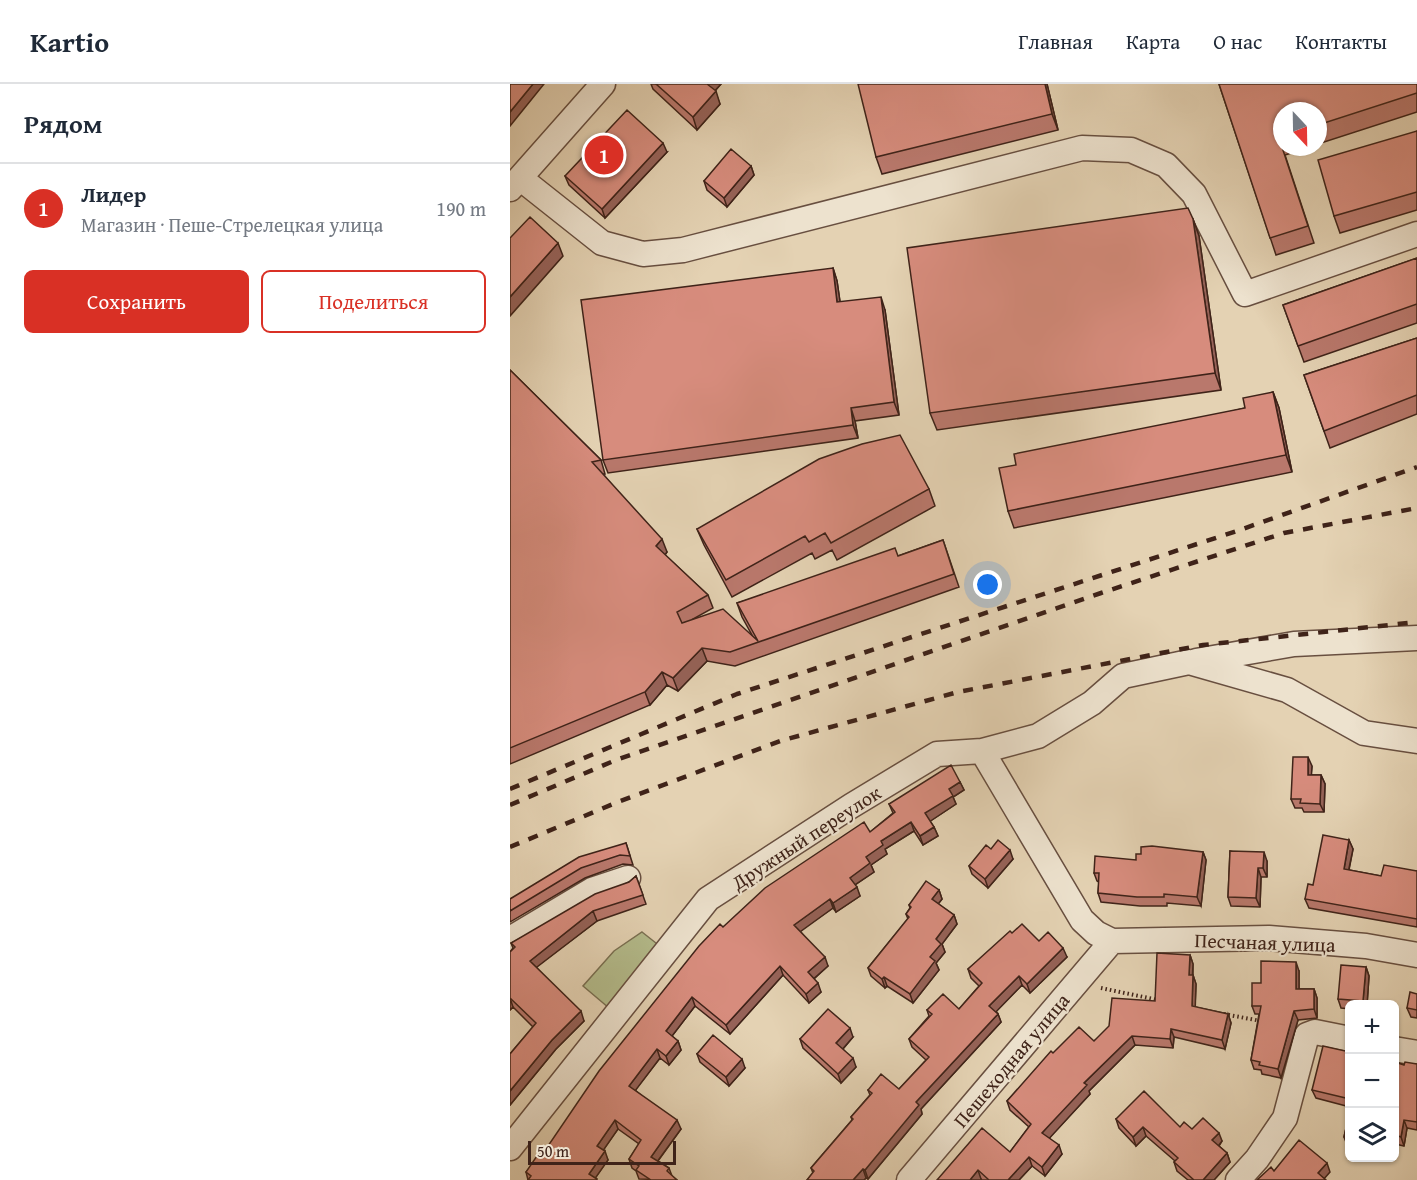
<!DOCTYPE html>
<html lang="ru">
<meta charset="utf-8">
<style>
body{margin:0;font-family:"Gentium Book Plus",serif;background:#f2f2f3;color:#1f2937}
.controls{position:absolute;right:18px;bottom:18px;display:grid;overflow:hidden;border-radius:9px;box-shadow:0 2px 4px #0004}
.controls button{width:54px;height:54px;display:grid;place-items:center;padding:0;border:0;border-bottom:2px solid #e0e1e3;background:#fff;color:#1f2937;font:30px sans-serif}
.compass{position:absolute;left:763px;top:18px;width:54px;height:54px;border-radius:50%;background:#fff;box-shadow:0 2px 4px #0004;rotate:158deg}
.scale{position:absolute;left:18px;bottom:15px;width:148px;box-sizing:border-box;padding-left:6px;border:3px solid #3f2319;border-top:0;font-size:16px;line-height:21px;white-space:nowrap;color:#3f2319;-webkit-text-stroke:4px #ede2ce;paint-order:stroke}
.you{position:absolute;left:478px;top:501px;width:21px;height:21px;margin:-15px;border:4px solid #fff;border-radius:50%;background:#1a73e8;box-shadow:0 0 0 9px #1a73e833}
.badge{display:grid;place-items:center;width:39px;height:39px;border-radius:50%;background:#d93025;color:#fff;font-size:20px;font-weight:700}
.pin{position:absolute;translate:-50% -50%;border:3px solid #fff;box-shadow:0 2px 6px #0006}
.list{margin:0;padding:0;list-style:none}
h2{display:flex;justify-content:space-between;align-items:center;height:78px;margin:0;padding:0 24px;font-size:26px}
h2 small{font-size:20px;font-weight:400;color:#747a83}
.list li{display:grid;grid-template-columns:39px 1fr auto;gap:18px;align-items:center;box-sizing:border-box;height:90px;padding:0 24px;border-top:2px solid #e0e1e3}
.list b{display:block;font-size:22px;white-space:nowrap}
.list p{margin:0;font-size:20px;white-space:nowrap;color:#747a83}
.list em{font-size:20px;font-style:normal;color:#747a83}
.actions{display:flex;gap:12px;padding:18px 24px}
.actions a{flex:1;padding:14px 0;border:2px solid #d93025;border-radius:9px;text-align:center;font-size:21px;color:#d93025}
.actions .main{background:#d93025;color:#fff}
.icon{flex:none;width:33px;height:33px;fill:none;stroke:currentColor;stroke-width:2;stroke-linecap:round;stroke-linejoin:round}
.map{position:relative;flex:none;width:907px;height:1096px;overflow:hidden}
header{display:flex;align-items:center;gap:36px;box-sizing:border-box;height:84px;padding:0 30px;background:#fff;border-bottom:2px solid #e0e1e3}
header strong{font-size:28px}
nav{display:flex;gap:33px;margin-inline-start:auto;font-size:21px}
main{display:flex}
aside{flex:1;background:#fff}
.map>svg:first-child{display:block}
.green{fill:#b4bc8c;stroke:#7a7052;stroke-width:1.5}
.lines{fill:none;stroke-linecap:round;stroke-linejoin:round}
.minor-casing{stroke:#684f40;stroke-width:27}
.path{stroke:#3f2319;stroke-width:4;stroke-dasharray:1.5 3;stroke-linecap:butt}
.minor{stroke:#ede2ce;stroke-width:24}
.rail{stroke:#3f2319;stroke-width:4.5;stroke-dasharray:10 10;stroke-linecap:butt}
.wall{fill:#b9786c;stroke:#3f2319;stroke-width:1.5}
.shaded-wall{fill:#966258;stroke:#3f2319;stroke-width:1.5}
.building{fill:#d78c7d;stroke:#3f2319;stroke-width:1.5}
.labels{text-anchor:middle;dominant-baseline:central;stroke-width:4.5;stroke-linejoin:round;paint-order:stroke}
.street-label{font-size:20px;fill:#3f2319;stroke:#ede2ce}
</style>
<header>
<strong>Kartio</strong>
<nav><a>Главная</a><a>Карта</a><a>О нас</a><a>Контакты</a></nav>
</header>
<main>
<aside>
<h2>Рядом<small></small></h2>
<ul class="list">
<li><span class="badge">1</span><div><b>Лидер</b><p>Магазин · Пеше-Стрелецкая улица</p></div><em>190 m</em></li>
</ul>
<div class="actions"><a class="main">Сохранить</a><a>Поделиться</a></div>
</aside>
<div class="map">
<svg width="907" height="1096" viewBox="0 0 907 1096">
<rect width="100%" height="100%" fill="#e4d2b3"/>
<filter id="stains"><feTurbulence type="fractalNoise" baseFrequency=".00333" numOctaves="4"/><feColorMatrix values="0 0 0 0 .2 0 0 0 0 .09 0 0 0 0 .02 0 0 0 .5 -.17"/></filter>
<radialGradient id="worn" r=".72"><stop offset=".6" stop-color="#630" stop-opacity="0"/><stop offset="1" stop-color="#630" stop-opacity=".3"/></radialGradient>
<path class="green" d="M132,848L151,863L99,924L73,902L104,867Z"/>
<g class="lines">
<defs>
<path id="minor" d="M10,94L92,159L133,170L173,166L572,64L621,66L656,81L684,110L735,210L907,150
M0,105L93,0
M686,577L784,560L907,554
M472,667L572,836L586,849L602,857L759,854L856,862L907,871
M0,855L82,806L118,794
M884,965L907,969
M0,1064L198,815L341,722L427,670L472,667L528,652L582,619L613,592L679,578L777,606L854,649L907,657
M399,1096L602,857
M728,1096L747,1075L775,1034L797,951L805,948L840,955"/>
</defs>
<use href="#minor" class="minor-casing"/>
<path class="path" d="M591,904L648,916
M714,930L751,937"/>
<use href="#minor" class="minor"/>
<path class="rail" d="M0,705L227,610L727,447L907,383
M0,721L106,676L591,509L774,449L907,424
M0,763L108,718L270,657L448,608L693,561L907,538"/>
</g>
<path class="wall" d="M141,0H211L205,7L210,20L187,46L143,5Z
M537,0L548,46L372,90L366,73Z
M709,0H907V28L808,60V27H772V63H800L775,71L804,159L766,171Z
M907,47V126L830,149L824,132Z
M157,68L95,134L59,101L55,92Z
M241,82L244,91L217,123L197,106L194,97Z
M683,135L689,152L711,306L427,346L420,329Z
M907,174V239L794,278L773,221Z
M323,184L327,197L330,218L375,226L389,331L345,337L348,354L98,389L93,376Z
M907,254V330L820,364L794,291Z
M0,286L91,376L95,390H93L157,468L155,471L198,511L203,524L183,535L243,553L232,533L227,519L388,472L433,456L449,503L225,582L197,577L168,607L157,601L140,621L0,680Z
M763,308L769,324L782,388L504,444L498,427L506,381L735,324Z
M419,405L425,422L327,476L322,466L305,475L302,469L222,513L194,461L187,445Z
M802,682L801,691H811L815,700L814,728H794L792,724H785L781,715Z
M450,698L454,706L443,713L446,720L420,737L424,743L428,752L413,761L404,747L375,765L377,770L361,781L364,788L345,801L350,812L326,828L323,824L290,847L318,882L304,895L311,908L299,919L273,891L220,950L185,922L162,952L168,957L171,966L159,981L150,974L125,1006L171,1045L148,1077L159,1084L162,1092L167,1096L129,1095L126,1087L122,1084L119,1075L129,1060L108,1045L93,1066L98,1076L85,1094L87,1096H18L16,1088L36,1065L213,843L360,748L383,729L379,720Z
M839,756L843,765L839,786L871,792L907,787V843L799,824L795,815L803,801Z
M116,759L123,781L113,780L75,794L0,838V815Z
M481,765L503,775L478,804L462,790L459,782Z
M720,767L757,777V793H751L750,823L721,822L718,813Z
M693,768L696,776L691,822L657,819V822H630L591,818L588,809L589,798L587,797L584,789L626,776Z
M126,792L136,820L87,837L26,883L74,937L46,965L0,1021V970L23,943L3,923L0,926V868L3,864L1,859L119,798Z
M429,806L432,815L428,820L444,831L447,840L432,860L435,868L426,879L429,886L403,919L377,902L375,904L361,892L358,884L398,835L396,830L400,824L399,821Z
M502,849L529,857L557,873L520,909L512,901L486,927L488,930L491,938L411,1025L412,1030L358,1095L356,1094L354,1096H297L303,1089L301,1084L342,1036L341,1033L360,1011L358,1006L389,1005L416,976L402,963L399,955L419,932L417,926L449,925L469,902L461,894L458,885Z
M680,871L683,880V891L686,900L685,923L718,930L721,939L715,965L664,953L663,964L625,961L579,1007L580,1010L539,1054L552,1070L535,1092L522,1082L509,1096H472L471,1095V1096H427L500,1068L519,1043L500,1026L497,1017L543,969L584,957L645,917Z
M856,883L859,892L857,921H840V925L831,924L828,915Z
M789,887V905H804L807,914V934L788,936L771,994L752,990L751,986L744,985L741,976L749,930H745L742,922L751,899Z
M907,910V934L901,933L897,924Z
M343,953L333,965L346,983L331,999L293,964L290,955Z
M840,968V1023L806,1014L802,1006Z
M187,970L235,984L219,1002L190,978Z
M885,978L894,981L907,980V1046L897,1044L894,1062L885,1060Z
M840,1026V1062L837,1061L834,1053Z
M606,1035L682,1045L712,1057L709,1062L717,1069L720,1078L704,1096H678L667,1087L664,1078L665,1077L636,1052L626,1062L609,1044Z"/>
<path class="shaded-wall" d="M23,0H34L0,42V28Z
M196,0H211L200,12Z
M535,0H537L548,46L542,30Z
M206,7L210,20L187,46L183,33Z
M153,59L157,68L95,134L92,125Z
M241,82L244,91L217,123L214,114Z
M683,135L689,152L711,306L705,289Z
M48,159L53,172L0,232V213Z
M323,184L327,197L332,231L327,218Z
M371,213L375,226L389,331L384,318Z
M763,308L769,324L782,388L776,371Z
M341,324L345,337L348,354L343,341Z
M152,455L157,468L151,476L146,462Z
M192,564L197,577L168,607L163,594Z
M152,588L157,601L140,621L135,608Z
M798,673L802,682L801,699L798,691Z
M811,691L815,700L814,728L810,720Z
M450,698L454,706L443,713L446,720L419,738L415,729L439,705Z
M401,738L404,747L375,765L377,770L361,781L364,788L343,802L340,794L356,773L371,757Z
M424,743L428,752L413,761L410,752Z
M839,756L843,765L837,794L834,785Z
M500,766L503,775L478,804L475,795Z
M693,768L696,776L691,822L687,813Z
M754,768L757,777V793L753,784Z
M748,784L751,793L750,823L746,814Z
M347,803L350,812L326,828L323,819Z
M429,806L432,815L425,824L422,815Z
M320,815L323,824L287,850L284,841Z
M83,827L87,837L23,886L20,877Z
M444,831L447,840L432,860L435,868L426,879L429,886L403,919L400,910L420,873L426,855Z
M553,864L557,873L520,909L517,900Z
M680,871L683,880L682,900L679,891Z
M315,873L318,882L301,897L298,888Z
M786,878L789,887V914L786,905Z
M270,882L273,891L220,950L216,941Z
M856,883L859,892L857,921H855L853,917Z
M683,891L686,900L685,931L682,922Z
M509,892L512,901L483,931L479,922Z
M374,893L377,902L375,904L372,895Z
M308,899L311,908L299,919L296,910Z
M804,905L807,914V934L804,925Z
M182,913L185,922L159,956L156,947Z
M0,914L3,923L0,926Z
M71,927L74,937L46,965L0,1021V1007L42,956Z
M784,927L788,936L771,994L768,985Z
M488,930L491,938L411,1025L412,1030L358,1095L355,1086L406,1018Z
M718,930L721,939L715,965L712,956Z
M340,944L343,953L330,968L326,959Z
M661,945L664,953L663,964L660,955Z
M622,952L625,961L579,1007L580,1010L536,1058L532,1049L574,999Z
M168,957L171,966L159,981L156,972Z
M147,965L150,974L122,1011L119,1002Z
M343,974L346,983L331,999L328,990Z
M232,975L235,984L219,1002L216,993Z
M105,1036L108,1045L90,1071L87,1062Z
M167,1036L171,1045L144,1082L141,1073Z
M894,1036L897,1044L894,1062L891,1053Z
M633,1043L636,1052L626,1062L623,1053Z
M709,1049L712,1057L706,1065L702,1056Z
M549,1061L552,1070L535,1092L532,1083Z
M95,1067L98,1076L84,1096L79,1090Z
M717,1069L720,1078L704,1096H693Z
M519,1073L522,1082L509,1096H498Z
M817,1079L820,1088L813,1096L808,1089Z
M353,1085L356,1094L354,1096H343Z
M468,1086L471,1095V1096H460Z"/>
<path class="building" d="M0,0H23L0,28Z
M146,0H197L206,7L183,33Z
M348,0H535L542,30L366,73Z
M709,0H907V9L808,41V27H772V53L769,54L798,142L760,154Z
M117,26L153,59L92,125L55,92Z
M907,47V108L824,132L808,76Z
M221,65L241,82L214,114L194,97Z
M678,124L683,135L705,289L420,329L397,164Z
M20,133L48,159L0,213V154Z
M907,174V220L788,262L773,221Z
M323,184L327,218L371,213L384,318L341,324L343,341L93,376L71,216Z
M907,254V311L814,347L794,291Z
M0,286L91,376L82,378L152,455L146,462L198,511L167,528L172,539L213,525L248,557L227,519L385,464L388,472L433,456L444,490L220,568L192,564L163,594L152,588L135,608L0,664Z
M763,308L776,371L498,427L489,384L506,381L504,370L735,324L733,314Z
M390,351L419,405L321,459L315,449L299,458L295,452L216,496L187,445L309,375L352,360Z
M783,673H798V691H811L810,720L790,719L791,715H781Z
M441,681L450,698L439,705L443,712L415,729L424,743L410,752L401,738L371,757L373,761L356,773L360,779L340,794L347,803L323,819L320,815L284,841L315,873L298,888L308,899L296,910L270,882L216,941L182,913L156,947L168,957L156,972L147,965L119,1002L167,1036L141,1073L159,1084L157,1087L167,1096H141L126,1086L129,1082L119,1075L131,1056L105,1036L87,1062L95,1067L79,1090L87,1095L86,1096H18L21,1092L16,1088L33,1063L36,1065L89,987L189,862L210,840L213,843L255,804L354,738L360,748L385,728L379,720Z
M813,751L839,756L834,785L871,792L874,781L907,787V835L795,815L798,800L803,801Z
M488,756L500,766L475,795L459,782L476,761L481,765Z
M116,759L120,772L110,771L71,784L0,827V815L69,773Z
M642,762L693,768L687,813L654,810V813H627L588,809L589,789H584L585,772L626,776V770H631V763Z
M720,767L754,768L753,784H748L746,814L718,813Z
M126,792L133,811L83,827L20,877L71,927L42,956L0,1007V970L26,939L0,914V868L5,863L1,859L85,810L119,798Z
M416,797L429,806L422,815L444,831L426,855L431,860L420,873L425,877L400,910L374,893L372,895L358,884L399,833L396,830L401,823L399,821Z
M512,840L529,857L538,848L553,864L517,900L509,892L479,922L488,930L406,1018L409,1021L355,1086L353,1085L343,1096H297L304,1087L301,1084L343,1035L341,1033L362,1009L358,1006L371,990L389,1005L419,973L399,955L422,930L417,926L433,910L449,925L472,899L458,885L500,847L502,849Z
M647,869L680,871L679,891H683L682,922L718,930L712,956L661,945L660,955L622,952L574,999L577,1001L532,1049L549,1061L532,1083L519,1073L498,1096H479L468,1086L460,1096H427L472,1044L500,1068L521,1040L497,1017L541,967L543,969L569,943L584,957L599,942L602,914L645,917Z
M751,877L786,878V905H804V925L784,927L768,985L749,981L750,978L741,976L751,922H742V899H751Z
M831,881L856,883L853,917L828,915Z
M900,908L907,910V926L897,924Z
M318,925L340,944L326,959L343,974L328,990L290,955Z
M203,951L232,975L216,993L187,970Z
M813,962L840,968V1015L802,1006Z
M885,978L894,981L895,978L907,980V1038L894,1036L891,1053L885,1051Z
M634,1007L670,1043L674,1038L682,1045L693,1034L709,1049L702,1056L717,1069L693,1096H684L664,1078L668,1074L633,1043L623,1053L606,1035Z
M840,1027V1054L834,1053Z
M789,1056L817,1079L808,1089L816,1096H747L761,1083L764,1087Z"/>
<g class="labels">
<g class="street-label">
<text transform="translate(296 753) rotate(-33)">Дружный переулок</text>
<text transform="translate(755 858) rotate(2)">Песчаная улица</text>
<text transform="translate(501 976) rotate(-50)">Пешеходная улица</text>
</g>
</g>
<rect width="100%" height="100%" filter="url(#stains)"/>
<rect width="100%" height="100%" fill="url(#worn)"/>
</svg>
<div class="controls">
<button>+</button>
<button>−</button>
<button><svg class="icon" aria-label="layers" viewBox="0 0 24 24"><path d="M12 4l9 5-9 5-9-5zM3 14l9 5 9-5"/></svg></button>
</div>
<svg class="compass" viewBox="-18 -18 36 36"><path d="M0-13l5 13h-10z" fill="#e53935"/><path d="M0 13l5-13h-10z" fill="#747a83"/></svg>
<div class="scale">50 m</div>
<div class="you"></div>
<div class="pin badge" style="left:94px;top:71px">1</div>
</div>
</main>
